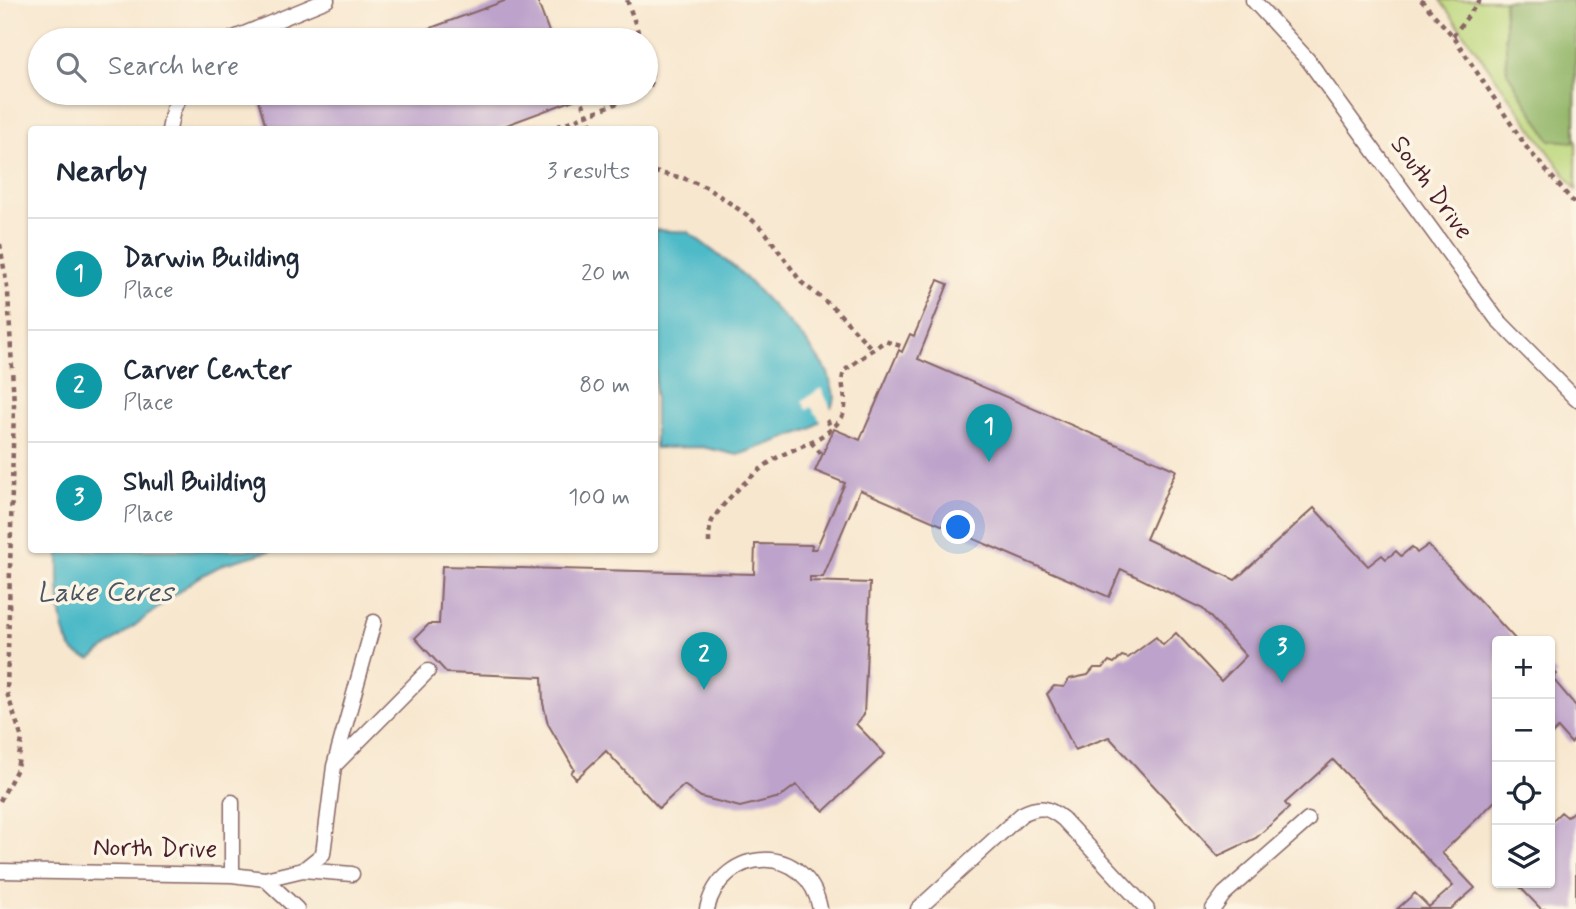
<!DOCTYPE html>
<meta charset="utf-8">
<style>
body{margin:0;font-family:Mynerve,sans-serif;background:#f2f2f3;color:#1f2937}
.controls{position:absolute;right:21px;bottom:21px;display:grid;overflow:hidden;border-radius:7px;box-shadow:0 2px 5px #0004}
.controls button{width:63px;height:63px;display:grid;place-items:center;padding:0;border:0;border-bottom:2px solid #e0e1e3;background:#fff;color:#1f2937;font:35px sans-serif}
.you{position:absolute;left:959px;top:528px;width:24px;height:24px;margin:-18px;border:5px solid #fff;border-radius:50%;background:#1a73e8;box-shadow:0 0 0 10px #1a73e833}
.badge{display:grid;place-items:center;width:46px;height:46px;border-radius:50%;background:#1a73e8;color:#fff;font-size:23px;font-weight:700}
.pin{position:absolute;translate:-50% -58px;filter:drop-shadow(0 2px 4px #0008)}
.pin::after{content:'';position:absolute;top:37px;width:24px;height:21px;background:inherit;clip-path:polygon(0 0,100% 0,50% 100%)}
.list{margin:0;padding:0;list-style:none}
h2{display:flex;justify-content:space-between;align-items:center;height:91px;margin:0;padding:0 28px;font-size:30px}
h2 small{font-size:23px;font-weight:400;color:#747a83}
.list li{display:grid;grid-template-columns:46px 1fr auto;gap:21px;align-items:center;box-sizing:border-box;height:112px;padding:0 28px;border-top:2px solid #e0e1e3}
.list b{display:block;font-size:26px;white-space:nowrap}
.list p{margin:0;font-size:23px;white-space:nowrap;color:#747a83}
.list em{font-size:23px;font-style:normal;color:#747a83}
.icon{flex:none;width:38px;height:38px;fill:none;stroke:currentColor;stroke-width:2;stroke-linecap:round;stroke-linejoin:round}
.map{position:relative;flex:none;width:1576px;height:909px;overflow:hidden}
.search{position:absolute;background:#fff;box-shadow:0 2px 5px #0004;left:28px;top:28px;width:630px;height:77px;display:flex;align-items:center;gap:18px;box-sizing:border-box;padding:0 24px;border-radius:38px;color:#747a83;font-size:26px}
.panel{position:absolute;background:#fff;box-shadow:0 2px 5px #0004;left:28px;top:126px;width:630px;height:427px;border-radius:7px}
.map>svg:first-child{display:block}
.green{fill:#bcd77c;stroke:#837b54;stroke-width:2}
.forest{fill:#95b86c;stroke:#706c4c;stroke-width:2}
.water{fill:#4dbac8;stroke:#4c6c7a;stroke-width:2}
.pier{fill:#f8e7cf}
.building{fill:#bda3cb}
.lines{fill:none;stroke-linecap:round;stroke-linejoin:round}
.lane-casing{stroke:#876564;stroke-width:17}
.path{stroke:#876564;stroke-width:4.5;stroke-dasharray:5 5;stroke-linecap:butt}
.lane{stroke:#fff;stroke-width:14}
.labels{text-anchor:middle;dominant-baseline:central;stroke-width:7;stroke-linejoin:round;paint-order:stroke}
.street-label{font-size:26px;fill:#4a1f2b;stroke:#fcf5e5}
.water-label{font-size:28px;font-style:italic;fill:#4b5562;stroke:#fcf5e5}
</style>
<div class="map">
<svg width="1576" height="909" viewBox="0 0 1576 909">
<rect width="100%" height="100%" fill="#fcf5e5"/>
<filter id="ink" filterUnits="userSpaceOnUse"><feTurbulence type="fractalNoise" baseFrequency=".0143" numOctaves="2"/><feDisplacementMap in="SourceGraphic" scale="14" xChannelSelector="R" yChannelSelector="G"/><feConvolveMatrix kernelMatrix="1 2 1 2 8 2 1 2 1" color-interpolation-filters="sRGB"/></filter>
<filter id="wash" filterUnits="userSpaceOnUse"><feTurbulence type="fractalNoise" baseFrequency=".00686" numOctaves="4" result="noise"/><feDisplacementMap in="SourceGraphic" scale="28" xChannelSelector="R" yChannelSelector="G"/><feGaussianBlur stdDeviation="1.57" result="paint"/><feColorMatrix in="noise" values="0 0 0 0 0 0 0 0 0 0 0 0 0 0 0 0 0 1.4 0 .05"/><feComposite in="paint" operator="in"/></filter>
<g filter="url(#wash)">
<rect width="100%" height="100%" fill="#f8e7cf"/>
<path class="green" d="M1440,0H1504L1507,72L1576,141V190Z"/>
<path class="forest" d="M1504,0H1572L1576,12L1575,142L1550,140L1507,72Z"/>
<path class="water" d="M655,230L688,232L738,270L806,341L828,373L835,398L828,414L811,429L738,455L702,447L655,448Z
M59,550H274L224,564L197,578L91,659C84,657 76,655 72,649C57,629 59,575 59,550Z"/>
<path class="pier" d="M821,388L833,412L822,423L811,407L807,410L802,401Z"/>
<g id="blocks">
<path class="building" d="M507,0H537L552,40H398Z
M256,93H571L574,100L493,130H267Z
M938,280L948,284L918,359L1176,470L1146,539L1235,580L1314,508L1368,566L1382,555L1386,559L1396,551L1401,556L1412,547L1417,553L1428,545L1517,641H1497V799L1442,853L1475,888L1451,909H1397L1415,893L1429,907L1453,886L1333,760L1285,803L1289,808L1256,838L1218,856L1109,737L1075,750L1047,694L1054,686L1064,687L1069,679L1088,675L1094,668H1103L1109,661L1114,663L1122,656L1128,658L1156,637L1163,645L1176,633L1221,681L1246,656L1203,609L1121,569L1109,597L860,490L823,577H810V581L870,583L864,715L856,724L885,754L824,811L796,785L780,797L740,807L701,797L684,785L659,808L606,751L576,779L571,773L574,769L548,724L543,703L542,677L447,673L415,638L429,624H439L442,566L754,574L755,544L812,545L811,549H816L845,483L815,471L834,429L860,440L899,350L902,352L910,334L914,336Z
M1550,667L1557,674L1553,679L1576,706V738L1571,743L1558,728L1550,736Z
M1576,809V909H1541L1516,883H1550V823L1561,812L1567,817Z"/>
</g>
</g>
<g filter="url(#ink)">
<use href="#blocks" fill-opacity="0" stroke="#876564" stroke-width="2"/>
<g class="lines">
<defs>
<path id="lane" d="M1253,0L1308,60L1496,318L1576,399
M229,40L327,0
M169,130L173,110L182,93
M335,765L428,671
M303,870L352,874
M0,871L232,875L265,879L297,909
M232,875V802
M265,879L303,870L323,854L334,766L374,622
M707,909C722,844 808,843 820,909
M918,909L1022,814C1040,805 1048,807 1063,819L1147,909
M1213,909L1224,894L1308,820"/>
</defs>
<use href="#lane" class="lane-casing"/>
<path class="path" d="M627,0L641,40
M1421,0L1453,36L1527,148L1576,205
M1453,36L1480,0
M646,53L652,69L650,87L646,90
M579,93L593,130
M548,130L643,93
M654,172L683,178L708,188L747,215L766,233L801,282L835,309L873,350
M0,244L8,293L14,405L7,693L22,739L17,769L0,801
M827,420L831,427
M811,442L822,455
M709,543C709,536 709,528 712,521C724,500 757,469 778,457C799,446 829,438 842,417C851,401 837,384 845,370L885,341L904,347"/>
<use href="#lane" class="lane"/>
</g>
</g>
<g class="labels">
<g class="street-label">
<text transform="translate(1431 188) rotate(54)">South Drive</text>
<text transform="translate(155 849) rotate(1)">North Drive</text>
</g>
<g class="water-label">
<text x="105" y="593">Lake Ceres</text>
</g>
</g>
</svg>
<div class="controls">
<button>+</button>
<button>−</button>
<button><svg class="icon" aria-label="locate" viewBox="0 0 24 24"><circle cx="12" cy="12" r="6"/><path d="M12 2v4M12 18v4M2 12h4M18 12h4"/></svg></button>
<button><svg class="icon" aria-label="layers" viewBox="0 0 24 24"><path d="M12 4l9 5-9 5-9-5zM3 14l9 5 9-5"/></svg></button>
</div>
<div class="you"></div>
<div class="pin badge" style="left:989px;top:462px;background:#0f9aa8">1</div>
<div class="pin badge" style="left:704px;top:690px;background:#0f9aa8">2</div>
<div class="pin badge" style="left:1282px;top:683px;background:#0f9aa8">3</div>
<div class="search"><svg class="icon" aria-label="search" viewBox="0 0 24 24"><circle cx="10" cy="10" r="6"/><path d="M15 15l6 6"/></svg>Search here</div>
<section class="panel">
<h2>Nearby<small>3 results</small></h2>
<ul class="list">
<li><span class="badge" style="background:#0f9aa8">1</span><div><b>Darwin Building</b><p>Place</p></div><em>20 m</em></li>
<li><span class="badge" style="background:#0f9aa8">2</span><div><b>Carver Center</b><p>Place</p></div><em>80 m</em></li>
<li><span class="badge" style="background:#0f9aa8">3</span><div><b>Shull Building</b><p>Place</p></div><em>100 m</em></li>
</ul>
</section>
</div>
